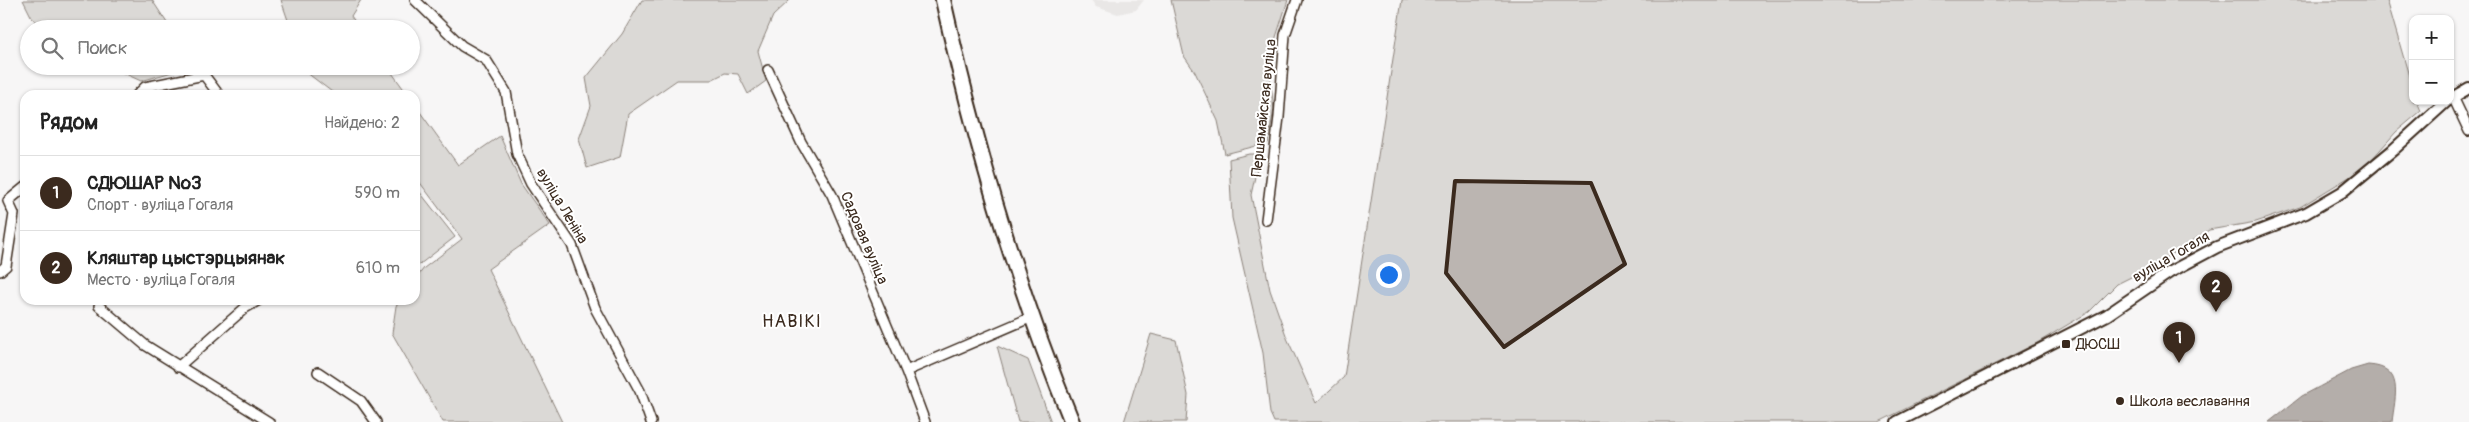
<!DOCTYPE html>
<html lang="ru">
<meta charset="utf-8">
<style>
body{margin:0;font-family:Pangolin,sans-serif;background:#f2f2f2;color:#222}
.controls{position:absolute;right:15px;top:15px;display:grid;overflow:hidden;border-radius:10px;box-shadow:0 1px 4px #0004}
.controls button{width:45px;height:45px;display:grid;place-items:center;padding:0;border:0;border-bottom:1px solid #e0e0e0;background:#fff;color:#222;font:25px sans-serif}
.you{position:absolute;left:1388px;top:274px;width:18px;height:18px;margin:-12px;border:4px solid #fff;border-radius:50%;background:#1a73e8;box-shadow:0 0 0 8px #1a73e833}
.badge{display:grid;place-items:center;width:32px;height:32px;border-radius:50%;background:#3b2a1e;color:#fff;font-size:16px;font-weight:700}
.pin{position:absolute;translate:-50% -41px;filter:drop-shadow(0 1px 2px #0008)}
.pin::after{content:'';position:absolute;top:26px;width:18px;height:15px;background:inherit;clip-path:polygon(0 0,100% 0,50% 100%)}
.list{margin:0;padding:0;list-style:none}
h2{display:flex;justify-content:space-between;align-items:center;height:65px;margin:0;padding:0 20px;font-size:21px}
h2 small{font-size:16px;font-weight:400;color:#767676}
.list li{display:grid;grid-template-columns:32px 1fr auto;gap:15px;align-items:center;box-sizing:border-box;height:75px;padding:0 20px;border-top:1px solid #e0e0e0}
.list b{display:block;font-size:19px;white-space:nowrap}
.list p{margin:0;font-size:16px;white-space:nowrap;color:#767676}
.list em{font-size:16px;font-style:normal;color:#767676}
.icon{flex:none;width:28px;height:28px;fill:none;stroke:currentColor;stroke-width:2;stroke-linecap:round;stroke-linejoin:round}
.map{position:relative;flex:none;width:2469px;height:422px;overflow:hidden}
.search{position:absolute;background:#fff;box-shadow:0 1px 4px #0004;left:20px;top:20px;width:400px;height:55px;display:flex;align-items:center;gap:12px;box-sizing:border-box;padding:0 18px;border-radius:28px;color:#767676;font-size:19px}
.panel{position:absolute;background:#fff;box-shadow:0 1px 4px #0004;left:20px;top:90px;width:400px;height:215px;border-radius:15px}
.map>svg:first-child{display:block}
.built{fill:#e9e7e6}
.green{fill:#dbd9d6;stroke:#8b827a}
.water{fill:#b4aeaa;stroke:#847972}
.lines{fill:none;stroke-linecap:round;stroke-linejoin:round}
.minor-casing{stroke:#3b2a1e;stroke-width:12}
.tertiary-casing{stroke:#3b2a1e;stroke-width:14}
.primary-casing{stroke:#3b2a1e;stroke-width:18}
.minor{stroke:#fff;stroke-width:9}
.tertiary{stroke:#fff;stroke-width:10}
.primary{stroke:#fff;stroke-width:14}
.marked{fill:#3b2a1e;fill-opacity:0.2;stroke:#3b2a1e;stroke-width:4;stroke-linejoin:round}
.poi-dot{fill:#3b2a1e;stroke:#fff;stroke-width:2}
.labels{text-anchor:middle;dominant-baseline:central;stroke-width:4;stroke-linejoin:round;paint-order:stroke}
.street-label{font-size:15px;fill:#3b2a1e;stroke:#fff}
.poi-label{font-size:15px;fill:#3b2a1e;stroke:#fff;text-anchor:start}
.quarter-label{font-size:18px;letter-spacing:1px;fill:#3b2a1e;stroke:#fff}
</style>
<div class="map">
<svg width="2469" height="422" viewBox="0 0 2469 422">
<rect width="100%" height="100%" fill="#f7f6f6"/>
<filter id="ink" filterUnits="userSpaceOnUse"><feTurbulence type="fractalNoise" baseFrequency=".02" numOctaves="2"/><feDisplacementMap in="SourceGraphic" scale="10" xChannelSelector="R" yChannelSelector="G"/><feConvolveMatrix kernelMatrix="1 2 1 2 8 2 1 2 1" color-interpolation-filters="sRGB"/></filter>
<g filter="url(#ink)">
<path class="built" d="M1091,0H1144L1136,10L1118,14L1096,7Z"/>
<path class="green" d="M23,0H152L171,29H45L32,18Z
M281,0H361L351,16L360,29H291Z
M642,0H790L773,16L758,51L766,81L748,94L738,74L725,73L711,80H677L628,114L620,157L587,168L579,139L591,106L586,78L622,34Z
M1171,0H1288L1268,62L1274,109L1268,143L1225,154L1218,121L1195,72L1184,56Z
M1402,0H2387L2413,90V101H2417L2421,111L2396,132L2364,168L2300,207L2256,222L2209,230L2157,264L2117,284L2089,312L2037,343L1879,422H1274L1270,413L1263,353L1232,218L1229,159L1249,154H1260L1251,195L1270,290L1287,338L1316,403L1344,377Z
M108,66H193L141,81Z
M298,66H387L408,95H336Z
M415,105L458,165L500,136L521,184L550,225L488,269L562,422H443L392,333L396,306L400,300H415V280L424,268L462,239L415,176Z
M415,186L455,237L415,268Z
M1151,334L1176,340L1188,395L1186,422H1124Z
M997,346L1028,360L1051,422H1018Z"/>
<path class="water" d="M2368,365C2405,367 2395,396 2392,422H2269L2302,396L2351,370Z"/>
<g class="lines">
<defs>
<path id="minor" d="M415,0L462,46L486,60L506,92L517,154L531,184L572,245L595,308L640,391L651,422
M768,70L801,142L832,195L906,371L925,422
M137,95L145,87L204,75L219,95
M2453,97L2469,131
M1266,220L1279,117L1285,35L1297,0
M0,271L6,266L14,214L8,201L25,187
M99,306L145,345L269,422
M178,367L245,308L259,300
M906,371L1032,317
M318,372L361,401L376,422"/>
<path id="tertiary" d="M2450,99L2469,88
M1897,422L2107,315L2170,272L2217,247L2306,213L2342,192L2393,150L2447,101"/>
<path id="primary" d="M943,0C975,143 1016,286 1072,422"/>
</defs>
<use href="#minor" class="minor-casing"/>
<use href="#tertiary" class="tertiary-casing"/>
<use href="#primary" class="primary-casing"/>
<use href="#minor" class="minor"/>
<use href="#tertiary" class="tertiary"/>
<use href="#primary" class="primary"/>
</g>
</g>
<path class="marked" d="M1455,181L1591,183L1625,264L1504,347L1446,273Z"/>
<g class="poi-dot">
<rect x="2061" y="339" width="10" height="10" rx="2.5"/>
<circle cx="2120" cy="401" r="5"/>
</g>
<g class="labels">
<g class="street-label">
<text transform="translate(1264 108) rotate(-84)">Першамайская вуліца</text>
<text transform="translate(562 206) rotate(59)">вуліца Леніна</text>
<text transform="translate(864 238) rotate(67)">Садовая вуліца</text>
<text transform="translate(2171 257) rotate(-30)">вуліца Гогаля</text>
</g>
<g class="poi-label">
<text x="2076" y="344">ДЮСШ</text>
<text x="2130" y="401">Школа веславання</text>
</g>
<g class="quarter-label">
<text x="792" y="321">НАВІКІ</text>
</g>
</g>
</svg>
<div class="controls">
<button>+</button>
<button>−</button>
</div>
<div class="you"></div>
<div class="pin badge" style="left:2179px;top:363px">1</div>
<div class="pin badge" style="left:2216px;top:312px">2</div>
<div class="search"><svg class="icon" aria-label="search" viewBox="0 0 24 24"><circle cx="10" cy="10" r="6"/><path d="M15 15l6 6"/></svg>Поиск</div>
<section class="panel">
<h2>Рядом<small>Найдено: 2</small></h2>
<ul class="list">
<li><span class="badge">1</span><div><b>СДЮШАР №3</b><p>Спорт · вуліца Гогаля</p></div><em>590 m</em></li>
<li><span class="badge">2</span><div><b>Кляштар цыстэрцыянак</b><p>Место · вуліца Гогаля</p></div><em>610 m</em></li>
</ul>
</section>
</div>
